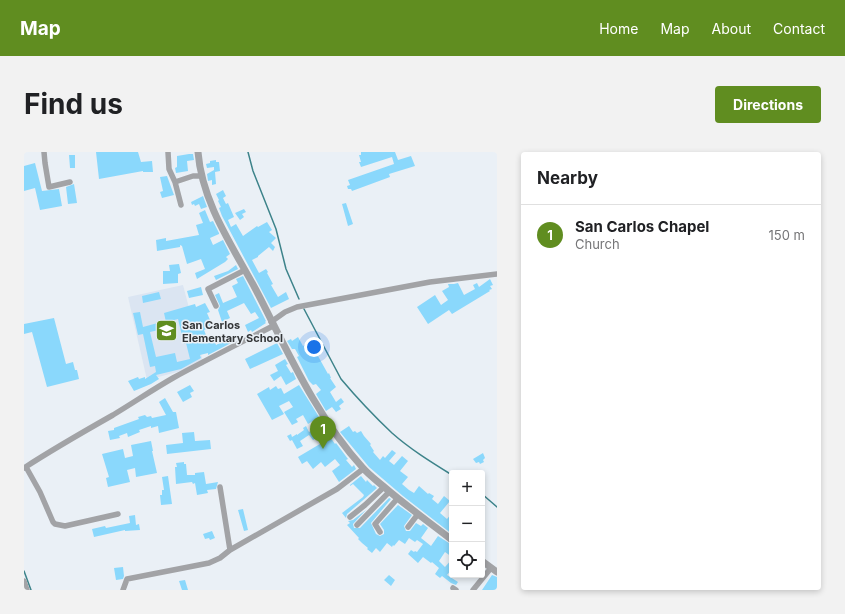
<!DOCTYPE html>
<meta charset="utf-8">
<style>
body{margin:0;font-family:Inter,sans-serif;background:#f2f2f2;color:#202124}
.controls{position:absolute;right:12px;bottom:12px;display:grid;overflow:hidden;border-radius:4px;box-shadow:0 2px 6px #0003}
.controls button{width:36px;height:36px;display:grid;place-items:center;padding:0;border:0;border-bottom:1px solid #e0e0e0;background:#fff;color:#202124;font:20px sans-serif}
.you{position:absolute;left:290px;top:195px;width:14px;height:14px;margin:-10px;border:3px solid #fff;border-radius:50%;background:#1a73e8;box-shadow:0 0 0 6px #1a73e833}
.badge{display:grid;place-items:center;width:26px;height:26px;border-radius:50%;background:#608d20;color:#fff;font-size:13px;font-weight:700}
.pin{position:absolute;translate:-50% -33px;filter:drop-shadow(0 1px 2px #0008)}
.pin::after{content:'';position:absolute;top:21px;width:14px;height:12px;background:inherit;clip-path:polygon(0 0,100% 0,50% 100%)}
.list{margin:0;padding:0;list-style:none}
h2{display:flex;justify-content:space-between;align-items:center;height:52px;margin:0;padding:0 16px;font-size:17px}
h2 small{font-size:13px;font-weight:400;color:#757577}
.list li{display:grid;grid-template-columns:26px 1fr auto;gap:12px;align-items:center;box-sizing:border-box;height:60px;padding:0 16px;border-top:1px solid #e0e0e0}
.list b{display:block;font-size:15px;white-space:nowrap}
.list p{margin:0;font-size:13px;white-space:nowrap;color:#757577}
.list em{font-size:13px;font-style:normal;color:#757577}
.icon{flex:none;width:22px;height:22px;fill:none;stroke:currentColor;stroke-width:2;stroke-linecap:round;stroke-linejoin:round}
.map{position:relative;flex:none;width:473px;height:438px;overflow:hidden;border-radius:4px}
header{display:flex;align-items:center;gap:24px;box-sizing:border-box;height:56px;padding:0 20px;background:#608d20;color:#fff}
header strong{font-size:19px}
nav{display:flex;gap:22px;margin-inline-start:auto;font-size:14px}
.intro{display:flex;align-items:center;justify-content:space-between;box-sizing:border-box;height:96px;padding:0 24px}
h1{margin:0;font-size:28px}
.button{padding:10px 18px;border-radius:4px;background:#608d20;color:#fff;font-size:14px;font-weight:700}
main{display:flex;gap:24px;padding:0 24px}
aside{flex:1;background:#fff;border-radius:4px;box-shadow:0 2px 6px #0003}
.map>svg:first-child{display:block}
.built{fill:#dbe5f2}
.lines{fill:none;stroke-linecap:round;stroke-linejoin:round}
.stream{stroke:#3d838a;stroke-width:1.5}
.building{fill:#8ad8fc}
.minor{stroke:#a2a3a6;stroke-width:5.5}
.tertiary{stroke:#a2a3a6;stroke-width:7}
.labels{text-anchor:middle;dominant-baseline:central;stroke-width:3;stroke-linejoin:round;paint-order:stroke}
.poi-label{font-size:11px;font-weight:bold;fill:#343638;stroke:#eaf0f6;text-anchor:start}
</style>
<header>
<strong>Map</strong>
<nav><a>Home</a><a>Map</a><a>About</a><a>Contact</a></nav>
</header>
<div class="intro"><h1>Find us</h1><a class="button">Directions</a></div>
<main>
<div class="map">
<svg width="473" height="438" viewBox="0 0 473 438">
<rect width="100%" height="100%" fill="#eaf0f6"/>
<path class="built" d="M159,133L180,213L123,228L104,145Z"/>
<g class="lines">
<path class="stream" d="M224,0L229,19L252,77L262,117L275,147
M280,157L317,227C333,246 350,264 368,281C386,297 407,310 428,323
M458,342L473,355
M0,419L7,438"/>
</g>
<path class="building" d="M72,0H114L117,10L128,9L129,20H119V19L75,27Z
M337,0H371L374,8L387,4L391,14L365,22L366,25L328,39L327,37H324L323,34L326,33L324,28L370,12L368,5L337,15L335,10H337L335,3H337Z
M165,2H169L170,8L163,9L164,19L152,21L151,16L153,15V4Z
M45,3H51V16H46Z
M192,8V10H195L196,19L191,20L192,32L188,33V28L184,29L183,22L190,18V15L183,16L182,12L186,11V9Z
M11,11L18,39L35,37L38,54L16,58L11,36L0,39V14Z
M143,24L150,43L138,46L136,40L139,39L136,25Z
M50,32L53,51L44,52L42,35Z
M199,38L202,44L199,46L202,52L204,51L210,65L204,68L207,75L212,72L219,84L233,74L234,75L243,70L248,78L245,80L252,86L247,91L251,95L249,99L245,95L234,104V105L228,108L235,121L242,117L244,120L243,121L249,132L247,133L254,145L262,140L265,147L247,156L198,64L195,56L197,55L194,49L195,48L192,42Z
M179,44L183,55L177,57L175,52L171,54L170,52L168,53L167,50Z
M322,51L329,72L324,74L318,52Z
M220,57L222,60L218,62L220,65L216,68L211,61Z
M181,58L186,70L189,69L195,81V82L186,86L189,93L199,88L206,102L202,105L204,107L201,110L173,127L171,121L181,117L177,107L163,112L158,94L156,93V95L133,99L132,88L142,86V89L175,83L172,73L179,71L175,61Z
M155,112L157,121L154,122V131L139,132V119H146L145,113Z
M212,113L214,117L192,128L190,124L204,119Z
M219,124L242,169L241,170L242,171L228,180L227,178L224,180L221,173L235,166L231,160L227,162L220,151L203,159L206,166L198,170L194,158L196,154L191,143L195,141L199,151L213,145L208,134L214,131L212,127Z
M466,127L469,133L466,134L468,137L465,138L466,139L428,162L425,158L404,172L393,155L411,143L417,153L424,148L418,139L425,135L424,132H430L434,131L440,143L451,137L449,133L453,131L455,135Z
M177,135L179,143L165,146L163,139Z
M135,140L137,147L119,151L118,144Z
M181,151L186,160L183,161L186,168H188L190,174L180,178L184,188L190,186L192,193L205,186L207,191L184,203V201L176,203L177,206L157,217L132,223L135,227L127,232L110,239L104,229L114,225L115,227L121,225V227L132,220L131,214L126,215L119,182L114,183L109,161L116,160L119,175L141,169L143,176L126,180L132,205L151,201L153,210L166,207L162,191L160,192L154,167L142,170L140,161L171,152L172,155Z
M30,166L42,212L49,210L51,218H53L55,227L23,235L8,180L0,182V172Z
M274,185L279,194L288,189L296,203L294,204L304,222L305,221L307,226H306L312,235L306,240L312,250L317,246L320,250L315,254L317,257L312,260L308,255L302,259L292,242L297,238L292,232L289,233L285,229L273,205L275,204L271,197H268L263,189L267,187L268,189Z
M253,191L259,202L226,217L221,207Z
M261,207L264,212L262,213L267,221L269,220L272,227L262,233L257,224L250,229L246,223L254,219L251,213Z
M166,233L170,239L166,241L168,245L159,250L153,240Z
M275,233L295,265L284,272L279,263L272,267L274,270L268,273L260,260L269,255L265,249L255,254L260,262L248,268L233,242L245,235L246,238L252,234L254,237L257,236L260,242Z
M141,246L149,260H152L155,276L135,281L134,274L127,276V274L115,278L116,280L104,285L103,281L95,284L96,286L86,288L84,279L90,278V276L115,267L114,265L121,263L123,265L127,264L128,266L142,263L135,250Z
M282,274L285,280L294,275L298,282L302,279L311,292L312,291L324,307L322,308L328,315L330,313L332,317L315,330L308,319L316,313L311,307L301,315L297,310L289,317L283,309L278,312L274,305L301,289L298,283L289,288L285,283L276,289L279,294L273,297L268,288L266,289L263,284L267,282L268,285L273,282V283L280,278L279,276Z
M325,274L329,280L331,279L333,281L337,279L340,284L347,292L346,293L350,299L349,300L356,308L359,304L361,306L368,298L372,301L365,309L370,313L378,304L384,309L376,319L384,325L378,332L385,338L390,341L395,334L404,342L405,341L410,344L408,347L414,352L420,344L426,349L416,361L423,367L428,361V382L379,344L345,315L316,280Z
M170,280L171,289L186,288L187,297L143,302L142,293L159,291L158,281Z
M127,289L129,299H128L133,321L112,325L111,316L103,318L106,330L84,335L82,326L85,325L78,302L99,297L101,306L109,304L107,293Z
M459,301L461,306L459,308L460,310L456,312L455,310L452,311L449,307Z
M160,310V312H162L163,323H171V321L180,320L182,332L194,330L192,337L183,338L184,341L173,343L171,331L169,332L168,330L152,332L151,315H153L152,311Z
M144,324L148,352L137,353L136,343H138V338H140L138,325Z
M337,324L342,330L343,328L349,334L350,333L353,336L323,362L322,366L318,361L339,345L340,343L329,332L326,334V333Z
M365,346L367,347L347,371L352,382L356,384L360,382V378L356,372L374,353L388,363L380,374L382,379H386L392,371L397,374L399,372L404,376L397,386L407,394L414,384L428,393V405L421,400L415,409L421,415L428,407V417L423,423L434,430L432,433L427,431L418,424L416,426L411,422L415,416L408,410L407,411L399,405L394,411L384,402L387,398L390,400L391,399L393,400L399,392L393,388L391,390L385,386L381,392L375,388L370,394L369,393L368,395L363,391L356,400L352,396L348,401L343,397L344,396L338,391L334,387L335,386L323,373L326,371L324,369L329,368L342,358L329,372L330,376H336Z
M219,357L224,378L220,379L214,358Z
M111,363L112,373L115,372L116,378L101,379V378L70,385L68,377L81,374L82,376L106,371L105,364Z
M188,379L191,386L186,388L185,386L181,387L179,382Z
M99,415L100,424L99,427L92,428L90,416Z
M365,423L371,428L367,434L360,428Z
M468,423L473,425V438H458Z
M161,428L164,438H158L155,429Z"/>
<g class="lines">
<path class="minor" d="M20,0L21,11L25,35L46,30
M144,0L145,17L151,30L157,53
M151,30L169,24H178
M192,154L184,137L221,118
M247,170L261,160L273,155L406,130L473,122
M2,315L16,340L29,370L31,372L41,374L94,362
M0,316C29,297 59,280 89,263C109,251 128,238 149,226C182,208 216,191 249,174
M196,335L206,398
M326,365L341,353L360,335
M333,373L365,340
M384,375L394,362
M356,380L351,372L373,347
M0,429L3,438
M429,436L432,438
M99,438L103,427L185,411L196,406L206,398L313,337L339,317
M449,438L467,416"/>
<path class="tertiary" d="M174,0C178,51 209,95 232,138C263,198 293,266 339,316C345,323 352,328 359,334C381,353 405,370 428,388
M458,409L473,420"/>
</g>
<defs>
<symbol id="school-square" viewBox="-11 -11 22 22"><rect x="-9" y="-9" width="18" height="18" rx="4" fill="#608d20" stroke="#eaf0f6"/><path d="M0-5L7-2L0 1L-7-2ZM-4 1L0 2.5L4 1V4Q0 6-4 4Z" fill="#fff"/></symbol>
</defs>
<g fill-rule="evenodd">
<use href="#school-square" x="130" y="166" width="25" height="25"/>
</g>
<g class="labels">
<g class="poi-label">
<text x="158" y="173">San Carlos<tspan x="158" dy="13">Elementary School</tspan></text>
</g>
</g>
</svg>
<div class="controls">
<button>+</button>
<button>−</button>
<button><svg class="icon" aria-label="locate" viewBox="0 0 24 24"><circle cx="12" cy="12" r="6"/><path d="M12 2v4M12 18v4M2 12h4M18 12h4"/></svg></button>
</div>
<div class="you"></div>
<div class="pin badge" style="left:299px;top:297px">1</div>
</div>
<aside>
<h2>Nearby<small></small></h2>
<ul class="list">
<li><span class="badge">1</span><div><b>San Carlos Chapel</b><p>Church</p></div><em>150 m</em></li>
</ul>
</aside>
</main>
